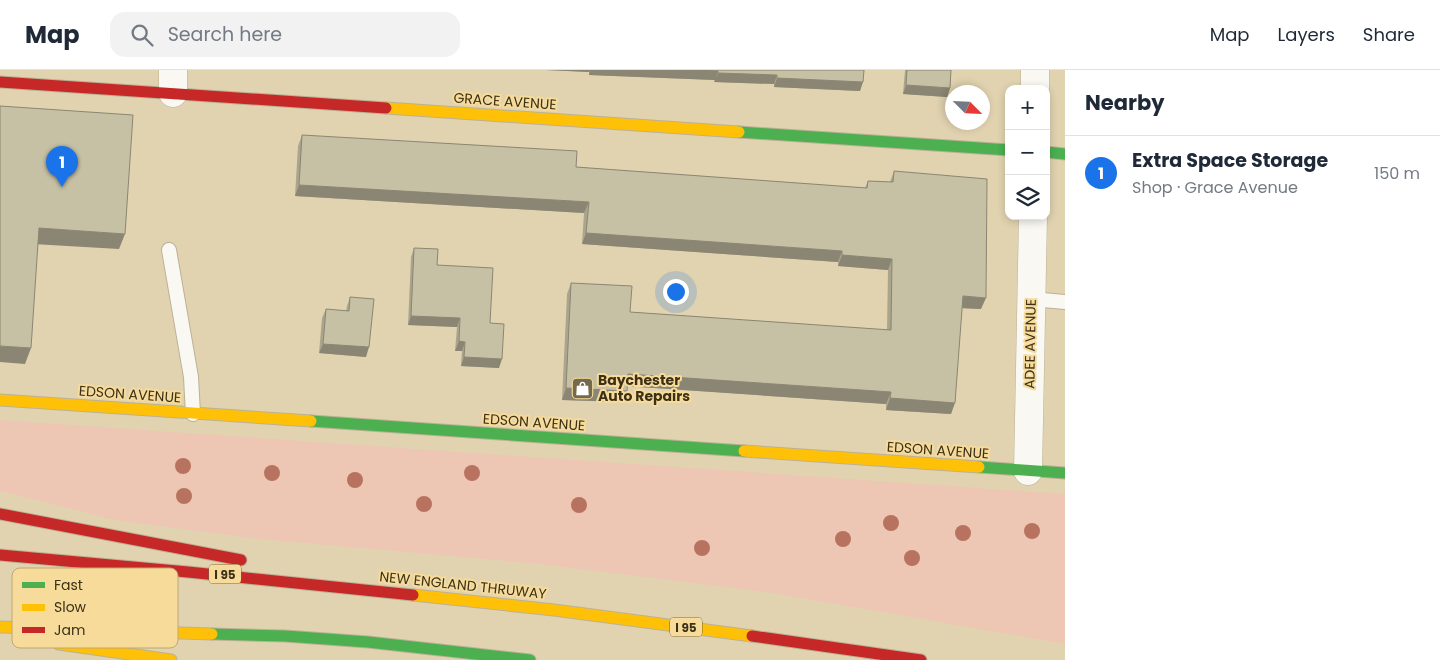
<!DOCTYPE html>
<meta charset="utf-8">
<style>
body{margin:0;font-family:Poppins,sans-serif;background:#f2f2f3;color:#1f2937}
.controls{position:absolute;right:15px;top:15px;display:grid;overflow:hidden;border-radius:10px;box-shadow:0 2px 8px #0003}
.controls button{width:45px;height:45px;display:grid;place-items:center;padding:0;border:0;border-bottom:1px solid #e0e1e3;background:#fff;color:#1f2937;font:25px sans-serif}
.compass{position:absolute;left:945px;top:15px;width:45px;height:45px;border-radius:50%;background:#fff;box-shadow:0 2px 8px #0003;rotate:114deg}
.you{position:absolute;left:675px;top:221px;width:18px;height:18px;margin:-12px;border:4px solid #fff;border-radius:50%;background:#1a73e8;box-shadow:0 0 0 8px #1a73e833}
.badge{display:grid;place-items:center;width:32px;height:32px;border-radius:50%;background:#1a73e8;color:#fff;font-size:16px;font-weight:700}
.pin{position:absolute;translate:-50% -41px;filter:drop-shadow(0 1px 2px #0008)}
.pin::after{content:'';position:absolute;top:26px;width:18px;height:15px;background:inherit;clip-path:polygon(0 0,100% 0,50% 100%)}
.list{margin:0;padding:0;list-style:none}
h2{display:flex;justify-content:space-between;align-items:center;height:65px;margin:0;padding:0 20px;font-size:21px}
h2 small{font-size:16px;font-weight:400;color:#747a83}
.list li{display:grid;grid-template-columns:32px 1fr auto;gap:15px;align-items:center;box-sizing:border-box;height:75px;padding:0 20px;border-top:1px solid #e0e1e3}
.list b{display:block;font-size:19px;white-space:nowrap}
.list p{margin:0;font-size:16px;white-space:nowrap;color:#747a83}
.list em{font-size:16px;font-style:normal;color:#747a83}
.icon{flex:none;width:28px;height:28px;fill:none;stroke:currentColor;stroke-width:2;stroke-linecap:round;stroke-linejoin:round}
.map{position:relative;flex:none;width:1065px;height:590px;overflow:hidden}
header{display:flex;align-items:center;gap:30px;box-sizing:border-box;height:70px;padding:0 25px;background:#fff;border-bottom:1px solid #e0e1e3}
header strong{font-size:24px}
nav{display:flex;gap:28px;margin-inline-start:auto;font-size:18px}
.search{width:350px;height:45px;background:#f2f2f3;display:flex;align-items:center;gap:12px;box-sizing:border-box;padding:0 18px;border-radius:15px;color:#747a83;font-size:19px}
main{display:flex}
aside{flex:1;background:#fff}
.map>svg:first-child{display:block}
.green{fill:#edc7b3}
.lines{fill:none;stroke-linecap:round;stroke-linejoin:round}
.lane-casing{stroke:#bcb195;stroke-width:16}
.street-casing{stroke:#bcb195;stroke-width:29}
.fast-casing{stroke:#bcb195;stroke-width:13}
.slow-casing{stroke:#bcb195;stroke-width:13}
.jam-casing{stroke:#bcb195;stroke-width:13}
.lane{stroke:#faf8f3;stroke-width:14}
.street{stroke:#faf8f3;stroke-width:28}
.fast{stroke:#4caf50;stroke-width:11}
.slow{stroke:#ffc107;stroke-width:11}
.jam{stroke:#c62828;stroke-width:11}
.tree{fill:#b87360}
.wall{fill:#aaa58d}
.shaded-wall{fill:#8b8673}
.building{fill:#c6c0a4;stroke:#8b8673}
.labels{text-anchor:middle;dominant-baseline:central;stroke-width:4;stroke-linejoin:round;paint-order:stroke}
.shield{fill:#f6db9b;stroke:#74643f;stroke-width:1}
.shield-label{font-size:12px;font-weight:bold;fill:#3c3117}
.street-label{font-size:14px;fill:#3c3117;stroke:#f6db9b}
.poi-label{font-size:14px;font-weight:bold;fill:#3c3117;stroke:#f6db9b;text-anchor:start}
.key{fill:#f6db9b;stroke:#bea873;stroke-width:1}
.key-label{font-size:14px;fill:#3c3117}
</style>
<header>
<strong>Map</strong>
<div class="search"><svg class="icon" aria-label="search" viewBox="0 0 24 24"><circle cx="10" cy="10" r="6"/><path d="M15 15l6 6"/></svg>Search here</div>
<nav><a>Map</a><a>Layers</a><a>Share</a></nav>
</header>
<main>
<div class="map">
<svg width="1065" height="590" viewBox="0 0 1065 590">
<rect width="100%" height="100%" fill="#e1d3b0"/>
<path class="green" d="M0,350L1065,424V574L767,522L540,494L260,469L114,450L0,421Z"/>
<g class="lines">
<defs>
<path id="lane" d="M169,180L191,307L193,344
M1031,229L1065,232"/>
<path id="street" d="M1035,19V0
M173,23V0
M1028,401L1033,146"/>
<path id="fast" d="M739,62L1009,80
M1046,82L1065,84
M311,351L744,381
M979,397L1065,403
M212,564L285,566L368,572L530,590"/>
<path id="slow" d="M386,38L739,62
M0,330L311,351
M744,381L979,397
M413,525L554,540L752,566
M0,557L212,564
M59,574L171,590"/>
<path id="jam" d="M0,12L386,38
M0,444L241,490
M0,485L188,502L413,525
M752,566L921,590"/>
</defs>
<use href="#lane" class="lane-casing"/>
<use href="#street" class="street-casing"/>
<use href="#fast" class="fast-casing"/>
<use href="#slow" class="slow-casing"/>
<use href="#jam" class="jam-casing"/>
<use href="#lane" class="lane"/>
<use href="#street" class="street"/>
<use href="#fast" class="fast"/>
<use href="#slow" class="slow"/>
<use href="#jam" class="jam"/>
</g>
<g class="tree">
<circle cx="183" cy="396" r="8"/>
<circle cx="272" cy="403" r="8"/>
<circle cx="472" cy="403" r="8"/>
<circle cx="355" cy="410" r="8"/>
<circle cx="184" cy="426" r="8"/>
<circle cx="424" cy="434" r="8"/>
<circle cx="579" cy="435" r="8"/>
<circle cx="891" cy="453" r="8"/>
<circle cx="1032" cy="461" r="8"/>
<circle cx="963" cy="463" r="8"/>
<circle cx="843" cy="469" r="8"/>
<circle cx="702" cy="478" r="8"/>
<circle cx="912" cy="488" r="8"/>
</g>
<path class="wall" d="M546,0H864L860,21L774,17V14L714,12L715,10L589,5V2Z
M905,0H951L950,18L947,27L903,24Z
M302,65L576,97L865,118L868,111L890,112L894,101L981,239L962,238L951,344L886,340V334L627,316V321L623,332L562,330L567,224L571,213L630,242L887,260L888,200L838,196V192L582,174L584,143L295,126L298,76Z
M414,178L437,195L490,253L499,298L461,296L462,281H455L457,257L408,255L411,187Z
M350,227L366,287L319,283L322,248L326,239L346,241L347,236Z"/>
<path class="shaded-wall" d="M546,0H590L589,2Z
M590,0H692L718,1L715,10L589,5Z
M718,3L777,5L774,14L714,12Z
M777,8L863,12L860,21L774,17Z
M906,15L950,18L947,27L903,24Z
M299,115L589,132L584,143L295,126Z
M39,158L125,164L119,179L33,174Z
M586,163L842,181L838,192L582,174Z
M842,185L892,189L888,200L838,196Z
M963,226L986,228L981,239L959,238Z
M411,246L460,248L457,257L408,255Z
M459,271L465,272L462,281H455Z
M323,274L369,277L366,287L319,283Z
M0,276L31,278L25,294L0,292Z
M464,287L502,289L499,298L461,296Z
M628,304L891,322L886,334L624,316Z
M566,318L627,321L623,332L562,330Z
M890,328L955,333L951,344L886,340Z"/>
<path class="building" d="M692,0H864L863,12L777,8V5L718,3V1Z
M907,0H951L950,18L906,15Z
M0,36L133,45L125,164L39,158L31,278L0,276Z
M302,65L577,81L576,97L867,118L868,111L893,112L894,101L987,109L986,228L963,226L955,333L890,328L891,322L628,304L627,321L566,318L571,213L632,216L630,242L891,260L892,189L842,185V181L586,163L589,132L299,115Z
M414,178L438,179L437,195L493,198L490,253L504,254L502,289L464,287L465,272L459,271L460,248L411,246Z
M350,227L374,229L369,277L323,274L326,239L349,241Z"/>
<defs>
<symbol id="shop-square" viewBox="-11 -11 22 22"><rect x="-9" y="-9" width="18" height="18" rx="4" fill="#766a4d" stroke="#f6db9b"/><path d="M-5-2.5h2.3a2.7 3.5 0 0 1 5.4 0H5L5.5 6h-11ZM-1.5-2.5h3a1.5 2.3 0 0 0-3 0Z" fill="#fff"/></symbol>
</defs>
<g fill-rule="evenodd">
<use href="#shop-square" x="570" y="306" width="25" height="25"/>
</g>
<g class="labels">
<g class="shield">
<rect x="209" y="494.5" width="32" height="19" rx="4"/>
<rect x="670" y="547.5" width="32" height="19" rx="4"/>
</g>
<g class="shield-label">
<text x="225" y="504">I 95</text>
<text x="686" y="557">I 95</text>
</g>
<g class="street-label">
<text transform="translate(505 31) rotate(4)">GRACE AVENUE</text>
<text transform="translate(1030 274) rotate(-89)">ADEE AVENUE</text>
<text transform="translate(130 324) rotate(4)">EDSON AVENUE</text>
<text transform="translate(534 352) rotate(4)">EDSON AVENUE</text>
<text transform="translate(938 380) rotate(4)">EDSON AVENUE</text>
<text transform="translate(463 515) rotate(6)">NEW ENGLAND THRUWAY</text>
</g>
<g class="poi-label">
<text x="598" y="310">Baychester<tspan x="598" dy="16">Auto Repairs</tspan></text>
</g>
</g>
<rect x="12" y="498" width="166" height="80" rx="8" class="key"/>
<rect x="22" y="512" width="23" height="6" fill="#4caf50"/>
<rect x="22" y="534" width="23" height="7" fill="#ffc107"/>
<rect x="22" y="557" width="23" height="6" fill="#c62828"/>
<g class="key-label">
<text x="54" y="520">Fast</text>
<text x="54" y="542">Slow</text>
<text x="54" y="565">Jam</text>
</g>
</svg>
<div class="controls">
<button>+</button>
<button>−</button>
<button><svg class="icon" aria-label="layers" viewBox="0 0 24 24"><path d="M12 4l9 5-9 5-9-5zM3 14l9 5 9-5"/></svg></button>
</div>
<svg class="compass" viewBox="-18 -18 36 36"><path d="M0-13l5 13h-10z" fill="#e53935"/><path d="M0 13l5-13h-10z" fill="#747a83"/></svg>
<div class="you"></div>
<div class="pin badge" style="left:62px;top:117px">1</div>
</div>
<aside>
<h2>Nearby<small></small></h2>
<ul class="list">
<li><span class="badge">1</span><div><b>Extra Space Storage</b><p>Shop · Grace Avenue</p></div><em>150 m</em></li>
</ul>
</aside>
</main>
